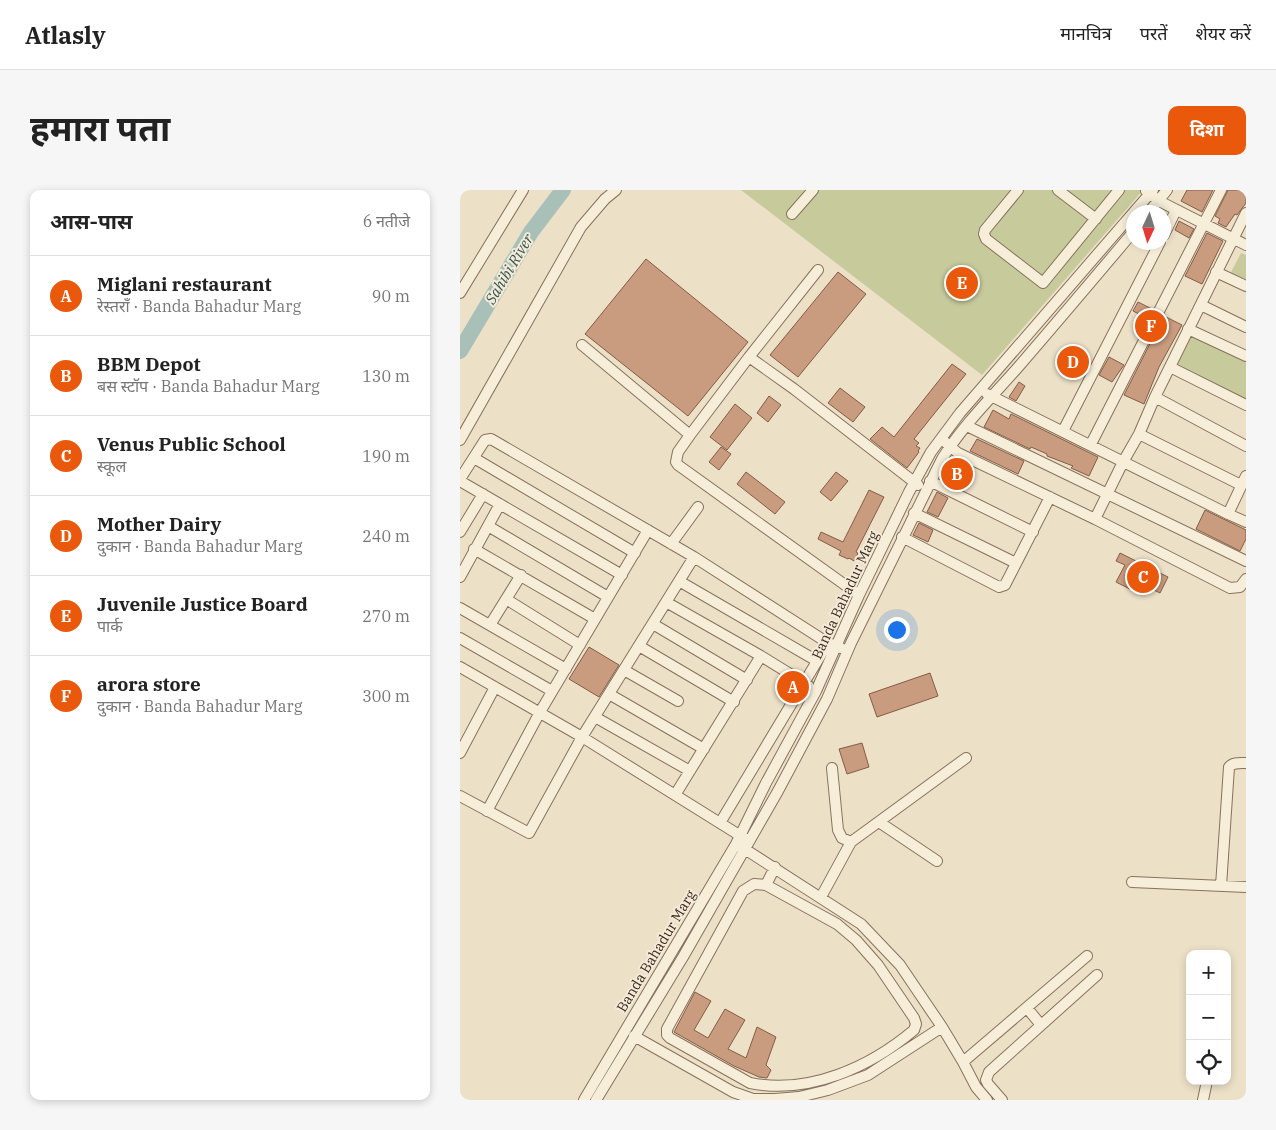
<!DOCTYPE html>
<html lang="hi">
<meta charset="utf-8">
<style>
body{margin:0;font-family:"IBM Plex Serif","Noto Sans Devanagari",serif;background:#f6f6f6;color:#222}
.controls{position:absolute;right:15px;bottom:15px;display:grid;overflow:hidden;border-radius:10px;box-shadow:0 2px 8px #0003}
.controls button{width:45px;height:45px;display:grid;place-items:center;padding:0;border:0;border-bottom:1px solid #e0e0e0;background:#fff;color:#222;font:25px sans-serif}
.compass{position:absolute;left:666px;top:15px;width:45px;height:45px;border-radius:50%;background:#fff;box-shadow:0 2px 8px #0003;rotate:184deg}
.you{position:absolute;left:436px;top:439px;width:18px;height:18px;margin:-12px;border:4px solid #fff;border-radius:50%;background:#1a73e8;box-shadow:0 0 0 8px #1a73e833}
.badge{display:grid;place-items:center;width:32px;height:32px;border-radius:50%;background:#ea580c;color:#fff;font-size:16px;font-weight:700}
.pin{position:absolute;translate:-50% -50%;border:2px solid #fff;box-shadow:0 1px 5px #0006}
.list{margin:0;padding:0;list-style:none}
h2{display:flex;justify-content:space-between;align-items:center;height:65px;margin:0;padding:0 20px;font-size:21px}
h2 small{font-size:16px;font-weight:400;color:#767676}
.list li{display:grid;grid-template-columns:32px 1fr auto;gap:15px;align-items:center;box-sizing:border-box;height:80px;padding:0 20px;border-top:1px solid #e0e0e0}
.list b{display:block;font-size:19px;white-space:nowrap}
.list p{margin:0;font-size:16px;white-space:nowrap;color:#767676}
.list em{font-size:16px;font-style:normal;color:#767676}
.icon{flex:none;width:28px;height:28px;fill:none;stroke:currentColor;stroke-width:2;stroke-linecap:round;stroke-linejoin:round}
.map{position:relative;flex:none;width:786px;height:910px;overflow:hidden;border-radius:10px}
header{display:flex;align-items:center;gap:30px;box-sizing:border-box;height:70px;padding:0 25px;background:#fff;border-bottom:1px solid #e0e0e0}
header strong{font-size:24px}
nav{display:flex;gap:28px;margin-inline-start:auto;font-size:18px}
.intro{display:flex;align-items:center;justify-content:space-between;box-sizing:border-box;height:120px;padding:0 30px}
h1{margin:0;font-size:35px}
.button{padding:12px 22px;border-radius:10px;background:#ea580c;color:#fff;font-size:18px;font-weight:700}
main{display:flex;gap:30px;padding:0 30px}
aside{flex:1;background:#fff;border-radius:10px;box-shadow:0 2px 8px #0003}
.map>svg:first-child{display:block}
.green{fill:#c7ca9b}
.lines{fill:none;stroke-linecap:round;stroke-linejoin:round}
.river{stroke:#a8c0b8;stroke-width:16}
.building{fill:#c99b7f;stroke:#855c44}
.minor-casing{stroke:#87725d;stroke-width:12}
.minor{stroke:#f7eeda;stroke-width:10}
.labels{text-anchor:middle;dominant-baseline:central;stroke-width:4;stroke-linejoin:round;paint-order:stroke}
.street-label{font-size:14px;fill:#382b20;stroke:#f4ead7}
.water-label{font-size:15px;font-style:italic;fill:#305753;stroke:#f4ead7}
</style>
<header>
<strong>Atlasly</strong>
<nav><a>मानचित्र</a><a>परतें</a><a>शेयर करें</a></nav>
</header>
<div class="intro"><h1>हमारा पता</h1><a class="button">दिशा</a></div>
<main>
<aside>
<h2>आस-पास<small>6 नतीजे</small></h2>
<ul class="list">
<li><span class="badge">A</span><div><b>Miglani restaurant</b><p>रेस्तराँ · Banda Bahadur Marg</p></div><em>90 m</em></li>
<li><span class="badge">B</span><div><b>BBM Depot</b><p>बस स्टॉप · Banda Bahadur Marg</p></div><em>130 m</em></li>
<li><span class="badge">C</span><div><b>Venus Public School</b><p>स्कूल</p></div><em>190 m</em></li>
<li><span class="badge">D</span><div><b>Mother Dairy</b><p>दुकान · Banda Bahadur Marg</p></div><em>240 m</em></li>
<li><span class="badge">E</span><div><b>Juvenile Justice Board</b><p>पार्क</p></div><em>270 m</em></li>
<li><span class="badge">F</span><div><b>arora store</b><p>दुकान · Banda Bahadur Marg</p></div><em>300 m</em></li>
</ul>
</aside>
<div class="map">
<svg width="786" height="910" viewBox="0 0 786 910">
<rect width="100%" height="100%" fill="#ece0c7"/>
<path class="green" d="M281,0H683L522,185Z
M781,63L786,65V97L768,88Z
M726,143L786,170V216L710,177Z"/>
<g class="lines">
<path class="river" d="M0,161L71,42L103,0"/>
</g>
<path class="building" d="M727,0H753L742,22L721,11Z
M768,0H786V13L777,25L775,24L766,37L758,33L760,29L755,26Z
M719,31L734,39L729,48L715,40Z
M747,43L763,51L742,94L725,86Z
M186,69L288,152L228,226L125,144Z
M378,82L406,104L338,187L310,165Z
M678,112L692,119L687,128L673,121Z
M704,126L722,135L699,177L684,214L664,205Z
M610,158L626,166L616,186L600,178Z
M649,167L664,175L652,192L639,185Z
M492,174L506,184L454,249L459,253L456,256L460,258L458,261L459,262L447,278L410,249L422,237L434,247Z
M559,192L565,196L556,211L549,207Z
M380,198L405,217L393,232L368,213Z
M309,206L321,215L308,232L297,223Z
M275,214L292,228L267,260L250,247Z
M533,220L549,229L551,224L638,267L629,286L611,278L613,276L587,266V264L571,257L570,259L524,237Z
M517,249L564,271L558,284L510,261Z
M261,257L271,264L259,280L249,272Z
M286,282L325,312L315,324L277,294Z
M376,282L388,291L371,311L360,302Z
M409,300L424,307L396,362L398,363L394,371L389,368L388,369L379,365L381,361L358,349L361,342L383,352Z
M477,302L488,308L478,327L467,322Z
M745,320L786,340V349L780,361L736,339Z
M459,333L473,340L468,352L453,345Z
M660,363L708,387L700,403L676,391L672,400L656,392L665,375L656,371Z
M129,457L159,475L139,507L109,489Z
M470,483L478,506L417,527L409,504Z
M402,553L409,577L387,584L379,559Z
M235,802L251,811L234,840L248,848L265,819L285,830L268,859L286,868L297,837L316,847L306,875L311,880L307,888L299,887L274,876L214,842Z"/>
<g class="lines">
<defs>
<path id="minor" d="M558,0L525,40L524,44L526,49L583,93L659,0
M598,0L636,29
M686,1L699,11L786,55
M689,22L707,0
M332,24L353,0
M704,45L716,20
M358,80L289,167L230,245L218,262L216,272L218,275L399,405
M756,82L786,96
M0,103L63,0
M741,115L786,137
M728,139L786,166
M122,155L230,245
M289,167L334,199L458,295
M710,177L786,215
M527,204L768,324L786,286
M695,207L786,256
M507,236L786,371
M603,241L700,52
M679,244L781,295
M0,250L121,37L145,9L156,0
M485,252L498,263L635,329L770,398L780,397L786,389
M631,254L761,0
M14,268L175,363
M0,289L25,250L31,249L234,367L368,453L381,458
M0,291L162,385
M470,291L573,342
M454,323L556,373
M768,324L786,332
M635,329L663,272L679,244L695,207L786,23
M28,336L148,407
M0,342L23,304
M442,347L539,397L545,395L590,307
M211,354L238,317
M14,359L135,429
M0,387L40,314
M219,391L357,471
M46,409L120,455
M206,412L301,466L348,495
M0,418L106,479
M193,434L287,490
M30,435L61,385
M0,448L92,501
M179,456L274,512
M0,477L122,547L284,648
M164,480L218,511
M149,504L244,559
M135,527L230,581
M0,563L35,497
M372,578L378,640L382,648L391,652
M215,605L301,466
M0,606L69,643L122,547L234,367
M27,621L80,522L188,340
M419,632L477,671
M260,633L368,453
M280,656L401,734L440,775L482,837L503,872L516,897L527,910
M672,692L786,697
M306,695L294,694L283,701L207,839V845L210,848L290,893C349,905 410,877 454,840L456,834L454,828L418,775L396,750L377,734L306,695L315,677
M761,696L769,577C773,572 780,573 786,573
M361,707L391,652L506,568
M567,818L581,835
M174,846L273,902L293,909H315L339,907L368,900L408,885L482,837
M503,872L627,766
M124,910L276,654L306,593L356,501L399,405L449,302L471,262L500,223L693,0
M136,910L223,767L318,601L367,509L391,453L482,269C503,235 533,206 560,175C598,131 636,86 674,41
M542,910L528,894L526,890L529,882L637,785
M743,910L747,891"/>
</defs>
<use href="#minor" class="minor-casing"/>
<use href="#minor" class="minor"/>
</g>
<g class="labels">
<g class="street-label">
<text transform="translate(385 405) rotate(-65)">Banda Bahadur Marg</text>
<text transform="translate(196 761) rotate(-59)">Banda Bahadur Marg</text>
</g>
<g class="water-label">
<text transform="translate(49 79) rotate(-59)">Sahibi River</text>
</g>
</g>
</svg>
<div class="controls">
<button>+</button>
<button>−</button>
<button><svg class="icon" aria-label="locate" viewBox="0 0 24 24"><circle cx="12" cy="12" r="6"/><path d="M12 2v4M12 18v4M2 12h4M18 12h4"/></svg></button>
</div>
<svg class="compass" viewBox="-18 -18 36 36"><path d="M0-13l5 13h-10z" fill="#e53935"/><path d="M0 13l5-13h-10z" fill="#767676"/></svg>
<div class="you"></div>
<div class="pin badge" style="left:333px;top:497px">A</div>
<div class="pin badge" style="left:497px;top:284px">B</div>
<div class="pin badge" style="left:683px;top:387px">C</div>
<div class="pin badge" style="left:613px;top:172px">D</div>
<div class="pin badge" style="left:502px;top:93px">E</div>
<div class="pin badge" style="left:691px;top:136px">F</div>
</div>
</main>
